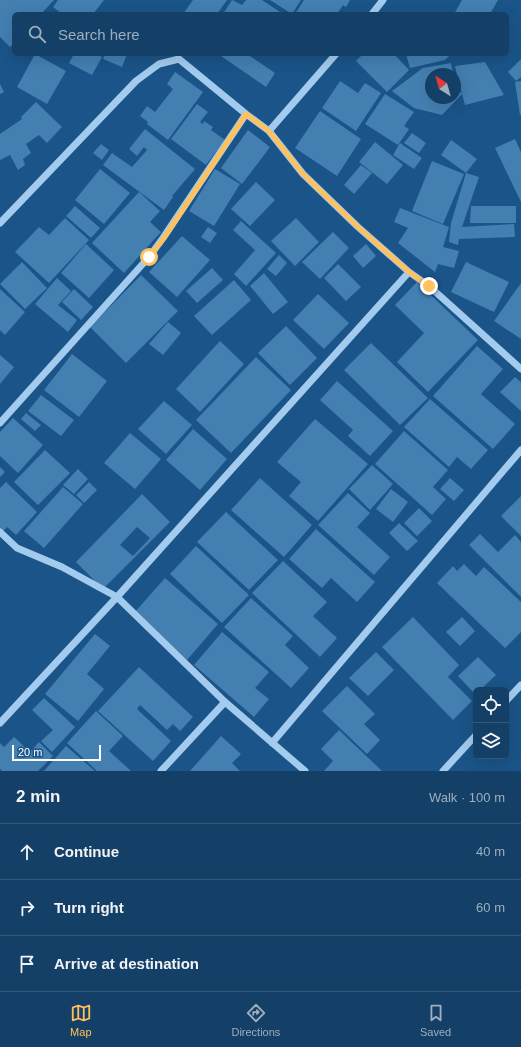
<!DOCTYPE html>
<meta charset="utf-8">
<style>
body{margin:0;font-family:Arial,sans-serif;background:#214a6f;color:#f1f3f6}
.controls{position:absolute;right:12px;bottom:12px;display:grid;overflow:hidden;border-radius:6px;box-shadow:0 4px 16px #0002}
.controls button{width:36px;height:36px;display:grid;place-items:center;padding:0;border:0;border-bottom:1px solid #33587a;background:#143f66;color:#f1f3f6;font:20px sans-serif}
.compass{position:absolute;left:425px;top:68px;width:36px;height:36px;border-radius:50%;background:#143f66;box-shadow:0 4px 16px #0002;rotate:323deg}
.scale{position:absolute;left:12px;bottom:10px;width:89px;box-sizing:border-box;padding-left:4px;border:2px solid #fff;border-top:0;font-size:11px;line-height:14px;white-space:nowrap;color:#fff;-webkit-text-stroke:3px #1a5488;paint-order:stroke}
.stop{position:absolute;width:12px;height:12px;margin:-9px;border:3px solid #ffc15e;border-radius:50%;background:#fff}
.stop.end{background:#ffc15e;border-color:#fff;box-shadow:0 1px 4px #0008}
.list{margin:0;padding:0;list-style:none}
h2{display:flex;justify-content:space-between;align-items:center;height:52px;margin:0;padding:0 16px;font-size:17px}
h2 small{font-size:13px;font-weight:400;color:#9dafbf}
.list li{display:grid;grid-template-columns:26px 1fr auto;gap:12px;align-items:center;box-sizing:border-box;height:56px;padding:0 16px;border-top:1px solid #33587a}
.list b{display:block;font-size:15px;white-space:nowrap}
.list em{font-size:13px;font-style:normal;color:#9dafbf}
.icon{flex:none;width:22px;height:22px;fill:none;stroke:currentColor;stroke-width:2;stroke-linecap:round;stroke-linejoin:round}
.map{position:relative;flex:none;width:521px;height:771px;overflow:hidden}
.search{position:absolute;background:#143f66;box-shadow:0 4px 16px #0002;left:12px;right:12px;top:12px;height:44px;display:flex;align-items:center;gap:10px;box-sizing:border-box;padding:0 14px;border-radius:6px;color:#9dafbf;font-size:15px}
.sheet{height:220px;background:#143f66}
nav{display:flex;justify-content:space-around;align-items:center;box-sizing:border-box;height:56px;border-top:1px solid #33587a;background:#143f66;font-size:11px;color:#9dafbf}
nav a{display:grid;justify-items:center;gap:2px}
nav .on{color:#ffc15e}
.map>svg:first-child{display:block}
.building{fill:#437fb1;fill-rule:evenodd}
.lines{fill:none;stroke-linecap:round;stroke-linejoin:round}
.minor{stroke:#a2cbed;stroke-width:7}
.route{stroke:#ffc15e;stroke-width:5}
</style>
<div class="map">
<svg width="521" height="771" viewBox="0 0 521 771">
<rect width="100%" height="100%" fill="#1a5488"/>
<path class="building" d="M0,0H54L41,14H14V43L10,47L0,37Z
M58,0H104L93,14H62L53,7Z
M193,0H227L217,14H183Z
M232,0L242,5L246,0H262L280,12L279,14H223Z
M270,0H301L292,14Z
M304,0H350L346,7L343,5L337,14H295Z
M462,0H498L490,14H454Z
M35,54L66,71L47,104L17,87Z
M74,54H96L102,57L92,75L69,63Z
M105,54H127L122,67L103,59Z
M223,54H251L250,56L275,73L266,87L221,56Z
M363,54H394L409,70L387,92L356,61Z
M406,54H451L445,60L410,68Z
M521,59V77L516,81L508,72Z
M485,62L504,95L465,105L462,94L442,115L414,108L392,91L423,68L451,63L453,74H431V78L426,83V91L431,90V98H455V86L462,94L455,66Z
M175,72L203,92L168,140L147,124L148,122L140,116L147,106L155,112L173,89L167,84Z
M340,81L358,93L365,83L381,93L356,131L322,108Z
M521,81V115H520L515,82Z
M0,84L4,92L0,94Z
M385,94L414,112L404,126L409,129L398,145L365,124Z
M36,102L62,127L47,143L39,135L26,144L31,153L23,159L25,165L18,170L10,155L0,160V134L22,119L21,117Z
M197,104L208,112L200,122L203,124L204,121L213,127L211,130L225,140L206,165L171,139Z
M320,111L361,139L337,176L295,148Z
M145,129L195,169L172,196L173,197L164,210L103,165L112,153L132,167L147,150L144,147L137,156L129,149Z
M248,130L270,147L242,184L221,168Z
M412,133L426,143L419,153L404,143Z
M515,139L521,152V202L495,148Z
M451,140L477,159L466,173L441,155Z
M375,142L403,165L387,184L359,162Z
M400,143L422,158L414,169L393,155Z
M101,144L109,150L102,160L93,153Z
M432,161L464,174L443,224L412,211Z
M361,165L372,173L354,194L344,185Z
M100,169L130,193L104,224L75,200Z
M215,169L240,184L214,226L189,211Z
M466,173L479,177L462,227L514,224L515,237L459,239L458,245L449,242L451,223Z
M256,182L275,200L250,226L231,209Z
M139,192L160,211L150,222L161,232L124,273L92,243Z
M75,206L100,228L91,238L66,216Z
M471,206H516V223H470Z
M400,208L449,227L443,247L459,251L454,268L438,264L435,272L398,243L408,228L394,222Z
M65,218L89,240L49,283L15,252L39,227L49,235Z
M296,218L319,242L295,266L271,241Z
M241,221L276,253L246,286L234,274L255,250L233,230Z
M208,227L217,233L210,243L201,237Z
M333,232L349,248L320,279L302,262Z
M182,236L210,260L177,297L149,272Z
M86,244L114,270L89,298L61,273Z
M366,244L376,256L363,268L353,256Z
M279,255L287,263L276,276L267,269Z
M22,262L47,288L25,309L0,284Z
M466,262L509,282L494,312L451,292Z
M338,264L361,287L346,301L324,278Z
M212,268L223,280L197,303L186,291Z
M264,273L288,302L273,314L250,286Z
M141,275L178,311L126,363L90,327Z
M57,278L71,291L58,305L77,320L68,332L35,304Z
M234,280L251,300L212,335L194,316Z
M417,282L478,340L428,392L397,362L424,333L395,305Z
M521,283V339L494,321Z
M0,289L25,312L5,335L0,330Z
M74,289L93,307L81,320L62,302Z
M318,294L349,323L324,349L293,320Z
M168,322L181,333L163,355L149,344Z
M286,326L317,358L290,385L258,353Z
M220,341L244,364L200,412L176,389Z
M371,343L428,398L400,425L344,370Z
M477,346L503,369L481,394L515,424L493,449L433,396Z
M72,354L107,381L79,417L44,390Z
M0,355L14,367L0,384Z
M256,357L291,390L231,453L196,420Z
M515,377L521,382V411L500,392Z
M337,381L393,431L370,456L348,436L353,430L320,400Z
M41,395L74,420L61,436L28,411Z
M430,399L488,450L471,469L457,457L449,467L404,427Z
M164,401L192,425L166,454L138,429Z
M26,413L41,425L35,431L21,419Z
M13,418L43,445L18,473L0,456V432Z
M315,419L368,464L318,521L289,496L301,482L277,462Z
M193,429L227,459L200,490L166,460Z
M404,431L448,470L433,487L446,499L432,515L375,464Z
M130,433L161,459L135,489L104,463Z
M45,450L70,473L38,505L14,482Z
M372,465L393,484L370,510L349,489Z
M0,467L5,472L0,477Z
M78,469L88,479L74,494L63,485Z
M260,478L312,525L284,557L231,510Z
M450,478L464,490L454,501L440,489Z
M6,482L37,512L16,535L7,527L0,535V488Z
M89,482L97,490L84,503L76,495Z
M63,487L83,504L44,548L24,531Z
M391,489L408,502L393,522L376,509Z
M348,493L370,513L357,527L390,557L374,575L318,525Z
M142,494L170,522L103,589L76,562ZM137,527L150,538L133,556L120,545Z
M521,496V536L501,516Z
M419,508L432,521L417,536L404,523Z
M226,512L278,560L249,590L197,542Z
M399,523L418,541L407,551L389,533Z
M316,529L375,582L357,602L331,578L322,588L289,559Z
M480,534L498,552L515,535L521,542V597L469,545Z
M196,546L249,595L222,623L170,574Z
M283,561L327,602L313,616L337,638L320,657L252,593Z
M464,564L476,576L484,567L521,602V632L505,648L437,583L453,566L457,571Z
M165,578L218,624L187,660L134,613Z
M251,598L293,636L285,645L309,668L291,688L224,627Z
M413,617L459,665L448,677L472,701L453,720L382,647Z
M462,617L475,631L460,646L446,632Z
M222,632L269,672L255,688L269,699L254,717L194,665Z
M95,634L110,646L87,674L104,689L78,721L45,694Z
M376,652L394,670L368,696L349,678Z
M478,657L496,675L480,690H476L475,694L458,676Z
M139,667L193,717L180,731L173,724L167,730L140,705L137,709L171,741L153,761L98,711Z
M347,686L375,714L364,724L380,740L367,754L322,711Z
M44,698L75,727L52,752L41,741L53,730L32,710Z
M96,711L123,736L109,751L131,771H97L67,743Z
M339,730L382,771H324L333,761L321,749Z
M221,736L241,754L232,763L240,771H190Z
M14,737L30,752L39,742L53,756L38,771H2L0,769V743L4,747Z
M66,746L95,771H44Z"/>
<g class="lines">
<path class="minor" d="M372,14L383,0
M269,131L336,54
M0,223L136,81L159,64L179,59L246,114L269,131L303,174L358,227L409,272L429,286L521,369
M0,423L149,257L163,238L246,114
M0,532L17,548L62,567L117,597L225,702L305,771
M506,701L521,685
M0,723L117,597L409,272
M272,743L521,450
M161,771L225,702
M443,771L476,735"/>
</g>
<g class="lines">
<path class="route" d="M149,257L164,238L246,114L269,131L303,174L358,227L409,272L429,286"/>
</g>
</svg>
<div class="controls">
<button><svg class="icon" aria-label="locate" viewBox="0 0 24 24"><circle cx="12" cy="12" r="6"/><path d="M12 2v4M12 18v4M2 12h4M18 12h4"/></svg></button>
<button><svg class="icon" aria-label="layers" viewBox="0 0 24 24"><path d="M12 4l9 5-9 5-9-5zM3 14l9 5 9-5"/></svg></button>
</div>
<svg class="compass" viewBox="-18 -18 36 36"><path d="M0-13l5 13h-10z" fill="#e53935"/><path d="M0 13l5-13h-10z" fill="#9dafbf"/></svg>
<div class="scale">20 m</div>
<div class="stop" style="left:149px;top:257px"></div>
<div class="stop end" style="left:429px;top:286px"></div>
<div class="search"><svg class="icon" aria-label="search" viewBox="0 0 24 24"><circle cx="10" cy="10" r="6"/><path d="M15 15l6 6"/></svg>Search here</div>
</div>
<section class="sheet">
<h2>2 min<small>Walk · 100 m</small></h2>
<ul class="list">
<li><svg class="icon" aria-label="ahead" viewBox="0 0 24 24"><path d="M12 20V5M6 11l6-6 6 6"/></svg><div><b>Continue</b></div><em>40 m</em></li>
<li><svg class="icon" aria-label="right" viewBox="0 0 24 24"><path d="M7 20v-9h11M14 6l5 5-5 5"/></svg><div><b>Turn right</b></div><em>60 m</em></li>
<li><svg class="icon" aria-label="arrive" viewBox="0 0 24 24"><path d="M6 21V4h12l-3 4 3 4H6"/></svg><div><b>Arrive at destination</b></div></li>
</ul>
</section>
<nav>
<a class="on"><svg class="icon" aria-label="map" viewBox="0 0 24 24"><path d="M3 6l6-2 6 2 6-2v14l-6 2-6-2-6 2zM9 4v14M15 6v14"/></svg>Map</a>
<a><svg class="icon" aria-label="directions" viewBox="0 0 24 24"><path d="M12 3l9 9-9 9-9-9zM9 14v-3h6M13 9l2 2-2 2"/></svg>Directions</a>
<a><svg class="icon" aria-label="saved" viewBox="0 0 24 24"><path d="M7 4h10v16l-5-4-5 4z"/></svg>Saved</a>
</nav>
